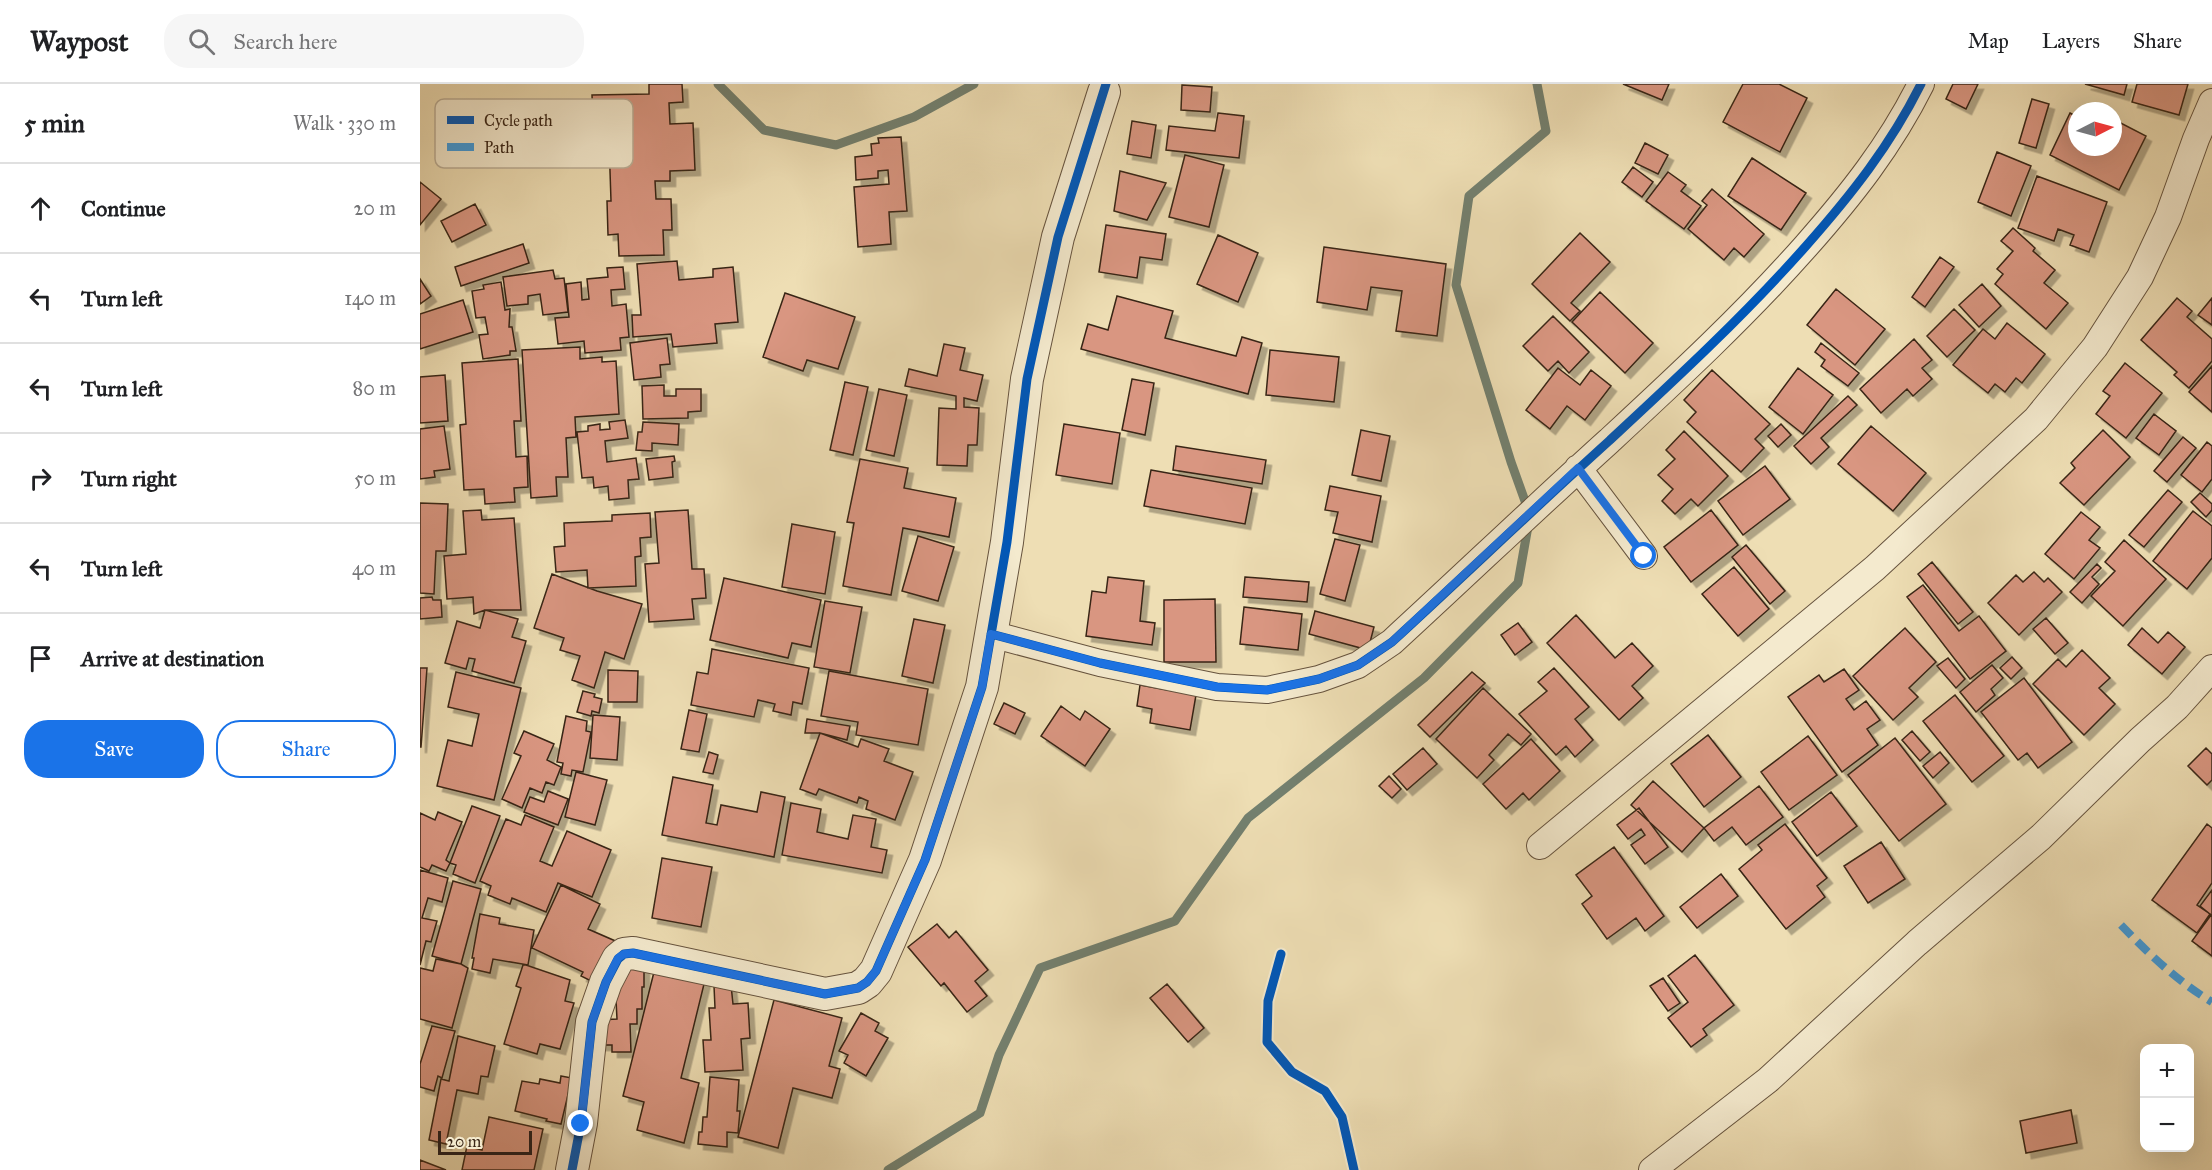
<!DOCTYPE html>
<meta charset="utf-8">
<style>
body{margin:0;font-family:"IM FELL Great Primer",serif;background:#f6f6f6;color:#202124}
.controls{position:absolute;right:18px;bottom:18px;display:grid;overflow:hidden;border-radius:12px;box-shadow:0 6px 24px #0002}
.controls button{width:54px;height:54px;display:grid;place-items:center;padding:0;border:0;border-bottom:2px solid #e0e0e0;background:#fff;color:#202124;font:30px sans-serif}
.compass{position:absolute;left:1648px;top:18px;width:54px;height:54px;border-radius:50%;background:#fff;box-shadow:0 6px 24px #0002;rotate:84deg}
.scale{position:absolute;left:18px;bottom:15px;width:94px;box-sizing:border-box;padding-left:6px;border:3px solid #392516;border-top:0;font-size:16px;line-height:21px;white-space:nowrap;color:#392516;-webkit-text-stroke:4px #f4eace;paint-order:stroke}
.stop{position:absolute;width:18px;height:18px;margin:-14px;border:4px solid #1a73e8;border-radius:50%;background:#fff}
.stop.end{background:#1a73e8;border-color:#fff;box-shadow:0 2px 6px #0008}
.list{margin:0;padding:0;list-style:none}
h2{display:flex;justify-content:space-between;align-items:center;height:78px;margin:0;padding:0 24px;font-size:26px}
h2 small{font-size:20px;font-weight:400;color:#757577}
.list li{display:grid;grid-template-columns:39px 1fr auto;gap:18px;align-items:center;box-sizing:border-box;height:90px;padding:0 24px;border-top:2px solid #e0e0e0}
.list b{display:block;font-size:22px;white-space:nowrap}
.list em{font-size:20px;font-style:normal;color:#757577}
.actions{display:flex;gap:12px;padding:18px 24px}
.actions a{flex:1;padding:14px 0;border:2px solid #1a73e8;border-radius:24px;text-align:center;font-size:21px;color:#1a73e8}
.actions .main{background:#1a73e8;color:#fff}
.icon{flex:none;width:33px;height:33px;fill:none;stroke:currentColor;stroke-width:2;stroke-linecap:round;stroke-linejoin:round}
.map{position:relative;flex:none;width:1792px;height:1086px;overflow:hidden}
header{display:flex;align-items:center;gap:36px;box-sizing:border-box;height:84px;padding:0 30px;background:#fff;border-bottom:2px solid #e0e0e0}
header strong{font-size:28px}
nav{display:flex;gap:33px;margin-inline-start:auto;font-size:21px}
.search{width:420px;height:54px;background:#f6f6f6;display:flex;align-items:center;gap:15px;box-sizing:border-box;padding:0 21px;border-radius:24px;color:#757577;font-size:22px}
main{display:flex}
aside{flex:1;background:#fff}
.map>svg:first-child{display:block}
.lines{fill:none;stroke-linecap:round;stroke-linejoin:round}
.stream{stroke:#73806f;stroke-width:9}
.building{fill:#d99681;stroke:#392516;stroke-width:1.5;filter:url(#shadow)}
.minor-casing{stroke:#66533e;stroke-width:28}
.tertiary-casing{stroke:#66533e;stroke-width:34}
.minor{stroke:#f4eace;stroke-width:26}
.tertiary{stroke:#f4eace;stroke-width:32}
.quiet{stroke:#3e9cdf;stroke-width:8;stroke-dasharray:15 8;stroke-linecap:butt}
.cycleway-casing{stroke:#f4eace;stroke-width:13}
.cycleway{stroke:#0057b8;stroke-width:9}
.route{stroke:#1a73e8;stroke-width:8}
.key{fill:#f4eace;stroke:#bcaf97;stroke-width:1.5}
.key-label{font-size:16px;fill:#392516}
</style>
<header>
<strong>Waypost</strong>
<div class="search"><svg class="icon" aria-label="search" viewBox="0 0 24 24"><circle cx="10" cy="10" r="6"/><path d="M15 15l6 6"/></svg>Search here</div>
<nav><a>Map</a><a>Layers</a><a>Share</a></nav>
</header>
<main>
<aside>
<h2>5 min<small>Walk · 330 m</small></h2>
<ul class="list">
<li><svg class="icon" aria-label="ahead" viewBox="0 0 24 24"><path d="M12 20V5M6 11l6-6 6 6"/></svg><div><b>Continue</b></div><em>20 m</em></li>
<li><svg class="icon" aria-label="left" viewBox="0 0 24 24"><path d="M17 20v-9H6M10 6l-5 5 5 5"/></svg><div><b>Turn left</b></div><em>140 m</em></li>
<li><svg class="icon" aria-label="left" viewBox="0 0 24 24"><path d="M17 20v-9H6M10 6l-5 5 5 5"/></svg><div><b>Turn left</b></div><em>80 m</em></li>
<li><svg class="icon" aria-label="right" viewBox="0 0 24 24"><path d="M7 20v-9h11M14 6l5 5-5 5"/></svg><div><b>Turn right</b></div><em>50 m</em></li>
<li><svg class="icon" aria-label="left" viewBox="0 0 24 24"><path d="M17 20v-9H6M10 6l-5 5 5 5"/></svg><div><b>Turn left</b></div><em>40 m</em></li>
<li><svg class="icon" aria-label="arrive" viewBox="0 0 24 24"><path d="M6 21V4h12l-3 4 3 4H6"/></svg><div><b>Arrive at destination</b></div></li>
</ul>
<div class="actions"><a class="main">Save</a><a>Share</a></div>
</aside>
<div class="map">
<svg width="1792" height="1086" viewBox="0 0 1792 1086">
<defs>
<filter id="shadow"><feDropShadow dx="5.5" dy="5.5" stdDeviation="0" flood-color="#0004"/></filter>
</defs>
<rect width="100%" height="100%" fill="#eedeb4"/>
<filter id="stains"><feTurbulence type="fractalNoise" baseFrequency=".00333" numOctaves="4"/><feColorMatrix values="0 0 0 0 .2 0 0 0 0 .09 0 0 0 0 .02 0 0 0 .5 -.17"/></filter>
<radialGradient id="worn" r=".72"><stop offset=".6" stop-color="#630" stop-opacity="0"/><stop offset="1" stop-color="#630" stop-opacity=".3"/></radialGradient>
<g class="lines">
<path class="stream" d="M298,0L344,46L416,61L494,33L554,0
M468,1086L560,1029L579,971L620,884L755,837L828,734L1004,594L1098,499L1110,431L1091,378L1036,201L1049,112L1126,47L1117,0"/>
</g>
<path class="building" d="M229,0H262L263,18L249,19L250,40L273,39L275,86L250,87V97H235L236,115H251L252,146H243L244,171L199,172L198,150L188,151L187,117H191L189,57L174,58L172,11L229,10Z
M1203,0H1249L1242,16Z
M1323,0H1359L1387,14L1360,68L1303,38Z
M1533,0H1558L1546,25L1526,15Z
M1665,0H1707L1704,11Z
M1717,0H1768L1759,31L1712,18Z
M762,1L792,3L790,28L761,26Z
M1612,15L1629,20L1616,64L1599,59Z
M798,29L824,32L819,74L746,66L749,42L795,47Z
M1650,29L1657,33V63H1693V35L1726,52L1699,106L1630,71Z
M712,37L736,41L731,74L707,70Z
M481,53L487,127L469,128L471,160L438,163L434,103L469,100L468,86L458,87V94L436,96L435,73L452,71L451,60L459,59L458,54Z
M1225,59L1248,71L1238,90L1215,79Z
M1577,68L1611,82L1591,132L1558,118Z
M765,71L804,81L789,143L749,133Z
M1332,74L1386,109L1361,146L1308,112Z
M1213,83L1233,98L1222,113L1202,98Z
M700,87L746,99L727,136L694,127Z
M1248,88L1266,101L1261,107L1281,122L1264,145L1226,117Z
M1617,92L1687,118L1669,168L1650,161L1654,151L1638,145L1634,157L1598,144Z
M0,98L21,115L0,141Z
M1292,105L1344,150L1324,173L1314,164L1304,176L1268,145L1287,121L1282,117Z
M55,120L66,141L32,158L21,137Z
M686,141L746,150L742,176L720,173L717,194L679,188Z
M1593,144L1615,164L1613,167L1635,186L1624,199L1648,219L1626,245L1575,200L1583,190L1577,185L1593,167L1581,157Z
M1160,149L1190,178L1151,219L1160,227L1150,237L1112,200Z
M798,151L838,169L818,218L777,200Z
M103,160L109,179L41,202L35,183Z
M904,163L1026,180L1017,252L976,247L982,207L951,203L947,226L897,218Z
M1520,173L1534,183L1505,223L1492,213Z
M257,177L259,196L293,193V185L313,183L318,238L295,240L297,259L253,263L251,250L213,253L212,231H221L217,180Z
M203,183L205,205L191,206L192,222L206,220L209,253L200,254L201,266L165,269L164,257L138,260L135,234L149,233L146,200L161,198L162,216L169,215L167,195L188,193L187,184Z
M133,186L135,195L144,194L148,228L123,231L120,210L108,212V220L87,222L83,193Z
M0,195L11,212L0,220Z
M81,198L85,226L90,225L89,243H92L96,267H90V271L63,275L59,251L68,250L65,233L56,234L52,207L64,205L63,201Z
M1562,200L1581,222L1559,243L1539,221Z
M1416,205L1465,245L1435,281L1387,241Z
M1180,208L1233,259L1205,289L1152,238Z
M365,209L435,233L418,285L387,276L383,287L343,273Z
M697,212L753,227L745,254L816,272L822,253L842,259L828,310L661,265L668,240L688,246Z
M1757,214L1772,227L1767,233L1792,255V277L1769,304L1754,291L1757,288L1721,256Z
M1792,214V241L1778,231Z
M43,216L53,248L0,265V230Z
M1534,225L1555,246L1527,273L1507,252Z
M1133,232L1169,268L1149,289L1138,277L1128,287L1103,262Z
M1587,239L1625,270L1602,299L1596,294L1585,308L1575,300L1568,309L1533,281L1563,245L1575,255Z
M247,254L250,280L240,281L241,293L214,296L210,259Z
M1494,255L1512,276L1502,284L1512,295L1493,312L1487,305L1461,329L1440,305Z
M1401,259L1439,289L1428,302L1401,282L1405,276L1395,268Z
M524,260L545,264L540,286L563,291L557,317L544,314V323L559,324L557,361H548L547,382L517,381L519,324L536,325V312L485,302L489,285L517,292Z
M160,263V275L182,273V278L196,277L199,330L155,333L156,353L146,354L148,393H136L137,412L111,414L102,266Z
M850,266L919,273L914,318L846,311Z
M98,275L101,337H94L96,373L107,372L108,403L94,404L95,418L65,420L64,405L44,406L40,341L46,340L42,279Z
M1705,279L1742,309L1706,354L1676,330L1690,312L1683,307Z
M1792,282V328L1769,308Z
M1138,284L1160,301L1171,286L1191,302L1165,336L1147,322L1130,345L1106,326Z
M1378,284L1413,311L1383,350L1349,323Z
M1292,286L1350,340L1335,355L1344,364L1321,388L1267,338L1276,328L1264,316Z
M25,291L28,337L0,339V293Z
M712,295L734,299L725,351L702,346Z
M425,298L448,303L433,371L410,366Z
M244,301V312H256V305H281V327L268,328V334L223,335L222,302Z
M459,305L487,311L474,372L446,366Z
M1428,312L1437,321L1401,354L1409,363L1391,380L1374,362Z
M1734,330L1756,347L1739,371L1716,354Z
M205,336L208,354L185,357L187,378L216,374L219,395L208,396L209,414L189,416L188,402L174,404L173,393L162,394L157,348L168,347V342L180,340V346L190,345L189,338Z
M223,338L259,340L258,361L232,359V367L216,366L218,348H222Z
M644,340L700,349L692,400L636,391Z
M1361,340L1371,351L1358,363L1348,352Z
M24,342L30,385L14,387L15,393L0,395V345Z
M1451,342L1506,389L1473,427L1418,380Z
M941,346L970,352L961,397L932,391Z
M1683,346L1710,373L1664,421L1640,399L1655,384L1651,379Z
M1264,347L1308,392L1278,422L1271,415L1255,430L1242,417L1253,405L1238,391L1255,375L1246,366Z
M1763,353L1776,364L1747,398L1734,387Z
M1787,358L1792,362V395L1782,408L1761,391Z
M756,362L846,376L842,400L753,386Z
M254,372L255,377L252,378L253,393L229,396L226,375Z
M440,375L488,384L484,404L536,414L529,453L483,444L471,511L423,502L434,439L427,438Z
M1345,382L1370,415L1323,451L1298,417Z
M731,386L832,404L825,440L724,422Z
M910,402L961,412L952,458L913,449L918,428L905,426Z
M1748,406L1762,418L1724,463L1709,451Z
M1780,409L1792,420V426L1786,433L1771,418Z
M0,419L28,420L26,467H16L14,510L0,509Z
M61,426L62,436L94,434L101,526H65L54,530L53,513L27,515L24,472L46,470L43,427Z
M268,426L272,485H284L286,514L272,515L274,535L229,538L225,480L239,479L235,428Z
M1291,426L1318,461L1271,498L1244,463Z
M1773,427L1792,442V474L1767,505L1733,477Z
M1661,428L1680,443L1669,456L1680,464L1654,495L1625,470Z
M230,429L231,453L220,454L221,472L215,473L216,502L168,504L167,486L136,488L134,463L145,462L144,439L192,437V431Z
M372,440L415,448L405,510L362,503Z
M498,452L534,463L518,517L482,507Z
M915,455L940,461L925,517L900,510Z
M1704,456L1746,495L1703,542L1671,512L1695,487L1685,478Z
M1326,461L1365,507L1350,520L1312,473Z
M1512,478L1553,528L1538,540L1498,490Z
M1677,480L1681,484L1672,493L1679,500L1662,519L1650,508Z
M1314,483L1349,525L1318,552L1282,510Z
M1614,488L1624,498L1628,494L1642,508L1599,551L1568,519L1596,491L1603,498Z
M132,490L177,507L222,520L204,575L185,568L174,604L152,596L160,572L140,566L144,554L114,544Z
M688,493L724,497L720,537L735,539L732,561L666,552L672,507L686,509Z
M825,493L889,498L887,518L823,513Z
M304,494L401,516L391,563L372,559L368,574L290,556Z
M1503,501L1539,547L1559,532L1586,567L1550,595L1487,513Z
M12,513L13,516H21L22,533L0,535V514Z
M795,515L796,578H744V516Z
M405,517L442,523L430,589L394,583Z
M824,523L882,530L878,566L820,560Z
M65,526L98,535L92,553L106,557L94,599L52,587L55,575L49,574L46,585L25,579L37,537L60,544Z
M895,527L954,543L948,566L889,550Z
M1156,531L1195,574L1212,559L1233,582L1212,602L1223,614L1199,636L1127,559Z
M1626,534L1648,559L1635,570L1613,545Z
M494,535L525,541L513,599L482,592Z
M1098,539L1112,558L1095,571L1081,551Z
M1485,544L1516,578L1489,604L1498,613L1473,636L1433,592Z
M1722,544L1738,559L1748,548L1765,563L1742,590L1708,561Z
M292,565L389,584L382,620L373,618L371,631L353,627L355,620L338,616L334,633L271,621L277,588L288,590Z
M1662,566L1690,594L1679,604L1695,620L1664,651L1613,600L1638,575L1646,583Z
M1592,573L1602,584L1591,595L1580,584Z
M1528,574L1545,595L1536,604L1517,582Z
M1572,581L1583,594L1571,605L1575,611L1556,628L1540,608Z
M0,584H7L1,663H0Z
M1134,584L1169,623L1155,635L1173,656L1155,673L1146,662L1136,671L1099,630L1127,607L1118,598Z
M1424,585L1439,606L1426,615L1434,626L1446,617L1460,636L1447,645L1458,661L1422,688L1368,613L1399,591L1404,598Z
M188,586L218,587L217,618H188Z
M409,587L508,605L498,661L436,651L438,638L401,632Z
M36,588L101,604L74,716L17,702L28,656L52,662L59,630L28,623Z
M1052,588L1065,599L1010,653L998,641Z
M1604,594L1652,658L1618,684L1607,669L1598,676L1561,628Z
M720,601L776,611L770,646L730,639L732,625L717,622Z
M1063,604L1111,650L1101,661L1088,650L1069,671L1074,676L1057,694L1016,655Z
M163,607L175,610L174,613L182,615L179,629L172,627L171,632L157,628Z
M1535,611L1584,672L1552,698L1503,637Z
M584,619L605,629L595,650L574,640Z
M641,622L660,636L665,627L690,645L665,682L621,652Z
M269,626L287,630L279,668L261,665Z
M173,631L200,633L197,676L170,674Z
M146,632L167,637L166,647L171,648L163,688L152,686L151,692L141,690L143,679L137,678Z
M387,635L430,642L427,656L400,649H385Z
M104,647L134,660L127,676L141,683L134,701L126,698L122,709L110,704L102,724L82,715L101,672L94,669Z
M1492,647L1510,668L1500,677L1482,656Z
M400,649L438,663L441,655L469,665L464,677L493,688L475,736L446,725L448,717L439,713L437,719L399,705L396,711L380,705Z
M1288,651L1321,693L1284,723L1251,680Z
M1388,652L1417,691L1369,726L1341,688Z
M1475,654L1526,720L1479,757L1428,691Z
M1111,655L1140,687L1109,716L1103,709L1086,725L1063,700Z
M1003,664L1017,680L987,706L973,690Z
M1786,664L1792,670V696L1787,701L1768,682Z
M289,668L298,671L293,690L283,688Z
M1520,668L1529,679L1513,694L1503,682Z
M156,688L187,696L175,741L145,733Z
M969,692L981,705L972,714L959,702Z
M253,693L293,701L286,739L297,741L301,721L337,728L341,708L365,713L354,773L242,751Z
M1233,697L1284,744L1262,768L1211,721Z
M1339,702L1363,733L1326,761L1312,743L1294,757L1284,744Z
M128,707L148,715L138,741L104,728L110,713L124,718Z
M1411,708L1437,742L1397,772L1372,738Z
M371,719L401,725L397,748L428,755L433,731L456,735L451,763L467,766L462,789L362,771Z
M52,722L80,732L55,799L33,790L36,781L30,779Z
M1219,724L1248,763L1225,780L1211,761L1225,751L1221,745L1208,755L1197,741Z
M18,728L42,738L26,776L30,779L26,787L12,781L9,787L0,783V729L15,736Z
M105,731L134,743L120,777L132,782L147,747L191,766L172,813L138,799L126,828L92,814L90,820L68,811L71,802L60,797L86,735L101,741Z
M1365,740L1407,794L1397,802L1405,813L1366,845L1319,785L1342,766L1338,761Z
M1787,740L1792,744V799L1777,821L1790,830L1777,849L1732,816Z
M1461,758L1485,795L1448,819L1424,782Z
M1194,763L1244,832L1225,847L1216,834L1187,855L1162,820L1172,812L1156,791Z
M242,774L292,783L281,843L232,834Z
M0,786L28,794L22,818L8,814L2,834L17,837L11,858L6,857L0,881Z
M1301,790L1318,812L1277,844L1260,823Z
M33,797L61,805L41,880L12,872Z
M141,801L180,820L168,845L200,859L181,902L161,892L163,888L112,864Z
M1792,806V872L1772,857L1791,831L1780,822Z
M60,830L80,834L79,840L114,846L108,881L73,875L70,889L52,885L54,874H52Z
M517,840L529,854L536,847L568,886L555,897L567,912L547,928L524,899L521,902L488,863Z
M1275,871L1314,921L1283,945L1287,951L1271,963L1248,934L1268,918L1248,892Z
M16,875L41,880L48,884L32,944L0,935V884L13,887Z
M201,877H224V903H222V925H217V940H210L211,968H192V961H178L177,936L197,935L196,916L190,903H201Z
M103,881H106L150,896L145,917L154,919L140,965L120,960L117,970L84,960L101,904L96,902Z
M235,884L285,896L261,994L279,999L264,1059L217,1046L224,1018L203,1012Z
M1243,894L1260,919L1248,927L1230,902Z
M747,900L784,944L768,958L730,914Z
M311,901L313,920L328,919L330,954L321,955L323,986L285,988L283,956H291L289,924H295L294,902Z
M354,916L422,934L409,982L420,985L412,1014L373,1004L358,1064L318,1053Z
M441,929L459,939L455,947L468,954L446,992L424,979L428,971L419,967Z
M12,942L35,947L22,994L18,992L14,1007L0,1003V980Z
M38,952L75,962L68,993L61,992L58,1010L37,1006L26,1060L9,1056L21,995L29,997Z
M141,992L152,994L141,1040L126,1037L127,1035L95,1027L102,997L119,1000L120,995L140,999Z
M290,993L319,996L317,1027H320L318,1049L307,1048V1063L278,1060L279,1048H282L283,1033H287Z
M1651,1026L1657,1059L1606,1069L1600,1037Z
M69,1033L123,1045L114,1086H42L47,1062L62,1066Z
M0,1076L26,1086H0Z"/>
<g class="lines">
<defs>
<path id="minor" d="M1158,384L1224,472
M571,550L680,579L797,603L847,606L899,595L938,581L972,558C1045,491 1116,423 1189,357C1257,294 1324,232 1386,162C1431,111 1470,62 1501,0
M1120,762L1455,484L1616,335L1675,263L1720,193L1748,133L1776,55L1792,18
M1232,1086L1348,996L1497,859L1621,753L1720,656L1757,623L1792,584"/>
<path id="tertiary" d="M152,1086L161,1039L172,938L186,898L198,875L204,870L213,869L405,910L438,904L447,898L456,887L505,776L562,603L587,458L607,295L638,153L684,8"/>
</defs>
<use href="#minor" class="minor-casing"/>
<use href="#tertiary" class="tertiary-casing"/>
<use href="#minor" class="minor"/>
<use href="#tertiary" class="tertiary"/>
<path class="quiet" d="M1701,841C1729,870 1757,897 1792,918"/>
<defs>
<path id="cycleway" d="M571,550L680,579L797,603L847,606L899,595L938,581L972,558C1045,491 1116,423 1189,357C1257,294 1324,232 1386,162C1431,111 1470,62 1501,0
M861,870L848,917L847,958L872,988L905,1007L922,1033L934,1086
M152,1086L161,1039L172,938L186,898L198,875L204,870L213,869L405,910L438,904L447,898L456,887L505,776L562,603L587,458L607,295L638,153L686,0"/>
</defs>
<use href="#cycleway" class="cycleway-casing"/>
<use href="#cycleway" class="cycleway"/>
</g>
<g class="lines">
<path class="route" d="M161,1040L172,938L186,898L198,874L204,870L213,869L405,910L438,904L447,898L456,887L505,776L562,603L571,550L680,579L797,603L847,606L899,595L938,581L972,558L1158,384L1224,472"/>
</g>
<rect x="15" y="15" width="198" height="69" rx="9" class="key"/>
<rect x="27" y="32" width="27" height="8" fill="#0057b8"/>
<rect x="27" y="59" width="27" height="8" fill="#3e9cdf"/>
<g class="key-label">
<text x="64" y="42">Cycle path</text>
<text x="64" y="69">Path</text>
</g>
<rect width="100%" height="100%" filter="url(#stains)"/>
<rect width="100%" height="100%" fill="url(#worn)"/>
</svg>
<div class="controls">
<button>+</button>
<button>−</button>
</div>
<svg class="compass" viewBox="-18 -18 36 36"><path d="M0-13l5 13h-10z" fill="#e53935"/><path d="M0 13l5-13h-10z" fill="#757577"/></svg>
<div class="scale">20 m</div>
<div class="stop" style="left:1224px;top:472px"></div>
<div class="stop end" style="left:161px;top:1040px"></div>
</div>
</main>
